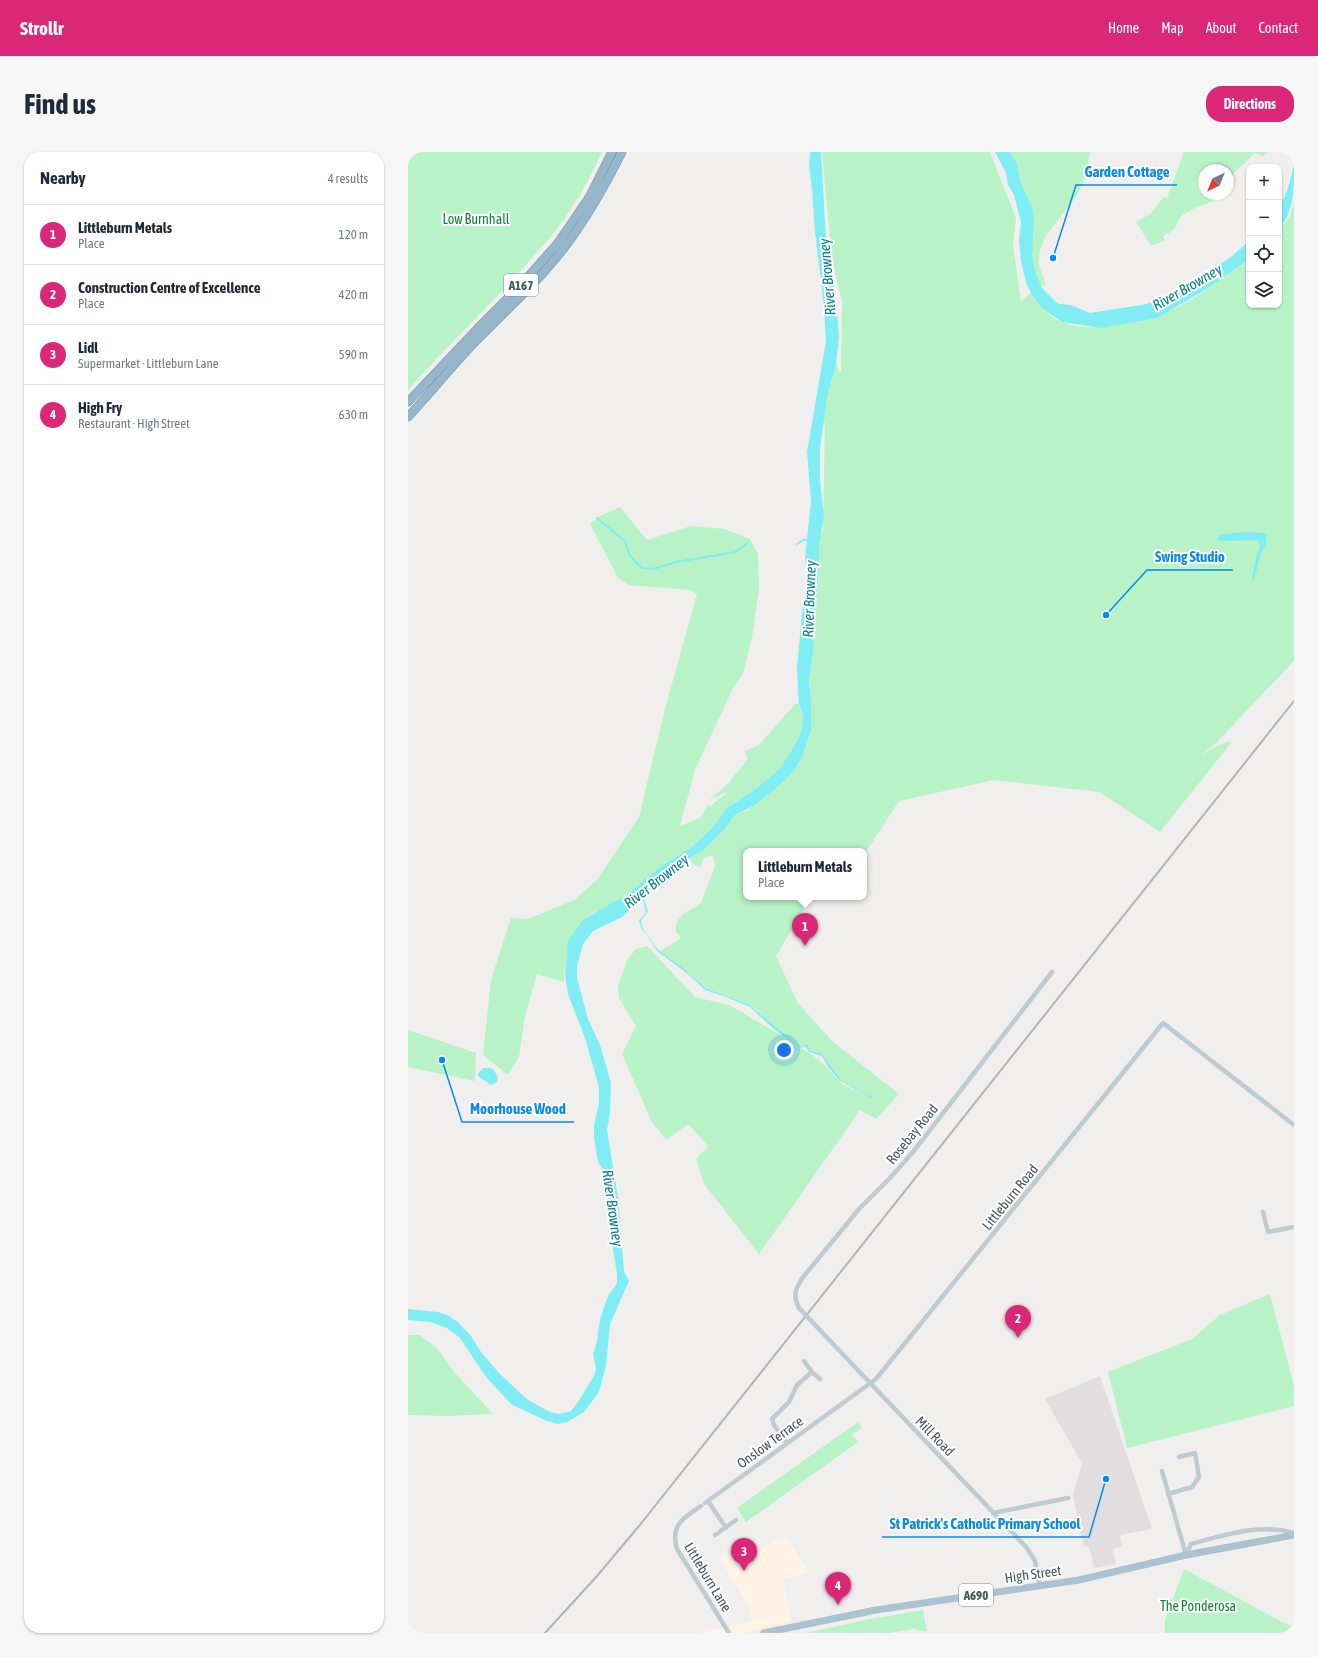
<!DOCTYPE html>
<meta charset="utf-8">
<style>
body{margin:0;font-family:"Asap Condensed",sans-serif;background:#f6f6f7;color:#1f2937}
.controls{position:absolute;right:12px;top:12px;display:grid;overflow:hidden;border-radius:8px;box-shadow:0 1px 3px #0004}
.controls button{width:36px;height:36px;display:grid;place-items:center;padding:0;border:0;border-bottom:1px solid #e0e1e3;background:#fff;color:#1f2937;font:20px sans-serif}
.compass{position:absolute;left:790px;top:12px;width:36px;height:36px;border-radius:50%;background:#fff;box-shadow:0 1px 3px #0004;rotate:223deg}
.you{position:absolute;left:376px;top:898px;width:14px;height:14px;margin:-10px;border:3px solid #fff;border-radius:50%;background:#1a73e8;box-shadow:0 0 0 6px #1a73e833}
.badge{display:grid;place-items:center;width:26px;height:26px;border-radius:50%;background:#db2777;color:#fff;font-size:13px;font-weight:700}
.pin{position:absolute;translate:-50% -33px;filter:drop-shadow(0 1px 2px #0008)}
.pin::after{content:'';position:absolute;top:21px;width:14px;height:12px;background:inherit;clip-path:polygon(0 0,100% 0,50% 100%)}
.popup{position:absolute;left:335px;top:696px;width:124px;height:52px;box-sizing:border-box;display:grid;place-content:center;border-radius:8px;background:#fff;filter:drop-shadow(0 1px 3px #0005);font-size:13px;white-space:nowrap;color:#747a83}
.popup b{font-size:15px;color:#1f2937}
.popup::after{content:'';position:absolute;left:50%;top:100%;margin-left:-8px;border:8px solid transparent;border-top-color:#fff}
.list{margin:0;padding:0;list-style:none}
h2{display:flex;justify-content:space-between;align-items:center;height:52px;margin:0;padding:0 16px;font-size:17px}
h2 small{font-size:13px;font-weight:400;color:#747a83}
.list li{display:grid;grid-template-columns:26px 1fr auto;gap:12px;align-items:center;box-sizing:border-box;height:60px;padding:0 16px;border-top:1px solid #e0e1e3}
.list b{display:block;font-size:15px;white-space:nowrap}
.list p{margin:0;font-size:13px;white-space:nowrap;color:#747a83}
.list em{font-size:13px;font-style:normal;color:#747a83}
.icon{flex:none;width:22px;height:22px;fill:none;stroke:currentColor;stroke-width:2;stroke-linecap:round;stroke-linejoin:round}
.map{position:relative;flex:none;width:886px;height:1481px;overflow:hidden;border-radius:16px}
header{display:flex;align-items:center;gap:24px;box-sizing:border-box;height:56px;padding:0 20px;background:#db2777;color:#fff}
header strong{font-size:19px}
nav{display:flex;gap:22px;margin-inline-start:auto;font-size:14px}
.intro{display:flex;align-items:center;justify-content:space-between;box-sizing:border-box;height:96px;padding:0 24px}
h1{margin:0;font-size:28px}
.button{padding:10px 18px;border-radius:16px;background:#db2777;color:#fff;font-size:14px;font-weight:700}
main{display:flex;gap:24px;padding:0 24px}
aside{flex:1;background:#fff;border-radius:16px;box-shadow:0 1px 3px #0004}
.map>svg:first-child{display:block}
.commercial{fill:#fef3e5}
.education{fill:#e2dee0}
.green{fill:#b7f3c6;fill-rule:evenodd}
.water{fill:#80ecf4}
.lines{fill:none;stroke-linecap:round;stroke-linejoin:round}
.stream{stroke:#80ecf4;stroke-width:2}
.trunk-casing{stroke:#6c94ae;stroke-width:9}
.minor{stroke:#bdcbd2;stroke-width:4.5}
.primary{stroke:#abc2d0;stroke-width:7}
.trunk{stroke:#96b6c9;stroke-width:8}
.rail{stroke:#afb4b9;stroke-width:2}
.minor-bridge{stroke:#bdcbd2;stroke-width:4.5}
.labels{text-anchor:middle;dominant-baseline:central;stroke-width:4;stroke-linejoin:round;paint-order:stroke}
.shield{fill:#fff;stroke:#7c888e;stroke-width:1}
.shield-label{font-size:13px;font-weight:bold;fill:#44555d}
.park-label{font-size:14px;fill:#0e8639;stroke:#fff}
.street-label{font-size:14px;fill:#44555d;stroke:#fff}
.water-label{font-size:15px;font-style:italic;fill:#04828b;stroke:#fff}
.leader{fill:none;stroke:#0a8aea;stroke-width:1.5}
.callout-dot{fill:#0a8aea;stroke:#fff;stroke-width:1.5}
.callout-label{font-size:15px;text-anchor:middle;font-weight:bold;fill:#0a8aea;stroke:#fff;stroke-width:4;stroke-linejoin:round;paint-order:stroke}
</style>
<header>
<strong>Strollr</strong>
<nav><a>Home</a><a>Map</a><a>About</a><a>Contact</a></nav>
</header>
<div class="intro"><h1>Find us</h1><a class="button">Directions</a></div>
<main>
<aside>
<h2>Nearby<small>4 results</small></h2>
<ul class="list">
<li><span class="badge">1</span><div><b>Littleburn Metals</b><p>Place</p></div><em>120 m</em></li>
<li><span class="badge">2</span><div><b>Construction Centre of Excellence</b><p>Place</p></div><em>420 m</em></li>
<li><span class="badge">3</span><div><b>Lidl</b><p>Supermarket · Littleburn Lane</p></div><em>590 m</em></li>
<li><span class="badge">4</span><div><b>High Fry</b><p>Restaurant · High Street</p></div><em>630 m</em></li>
</ul>
</aside>
<div class="map">
<svg width="886" height="1481" viewBox="0 0 886 1481">
<rect width="100%" height="100%" fill="#f1eeee"/>
<path class="commercial" d="M378,1385L401,1420L375,1428L384,1469L335,1481H292L344,1469L340,1453L311,1406L340,1388L350,1389L355,1395L370,1386L372,1389Z"/>
<path class="education" d="M692,1224L744,1377L712,1383L714,1394L705,1397L708,1412L686,1416L681,1395H676L665,1343L674,1311L637,1247Z"/>
<path class="green" d="M0,0H194C181,27 167,54 148,78C142,86 135,93 128,101C88,149 41,191 0,238Z
M414,0H582L608,66L605,94L613,149L623,141C630,152 641,166 654,170C683,181 712,173 741,165C749,163 757,161 764,158C792,144 816,125 841,107V153H871V78L882,64L886,51V509L805,594L792,604L809,594L821,589L823,591L752,680L691,640L586,628L491,649L456,703V699H338V745H403L368,804L389,850L425,890L491,942L468,967L452,958L351,1102L296,1032L288,1007L300,994L280,972L258,988L244,970L214,902L228,874L211,846L210,834L219,808L228,797L239,794L287,845L321,853L390,893L362,871L348,857L340,852L297,836L275,816L252,799L272,787V784L268,780V771L274,763L293,751L307,714L305,704H301L295,707L292,715L286,713L282,707L317,677L327,663L340,658L391,612L394,605L403,579V551L401,528L406,494V455L410,435L411,394L413,380L415,381L417,271H415L419,246L428,212L432,221L433,218L434,150L424,107ZM400,893L402,899L413,901L435,930L461,944L469,945L475,948L467,945L462,946L434,932L410,907L392,895Z
M597,0H682C679,18 677,31 667,46C654,66 629,85 631,112C632,118 636,126 638,132L628,136L621,121V73Z
M776,0H861L855,4L846,1L839,9L820,26V18H796V42H805V49C796,53 784,56 776,62C764,72 774,76 755,84L757,88L745,93H743L728,70L742,62L756,45L759,46Z
M212,355L239,388L283,374L316,377L342,387L350,402L351,438L344,485L335,522L326,534L287,618L272,674L292,666L300,653L302,654L321,639L301,648L320,632L340,606L337,599L351,593L387,552H391L395,564L394,576L391,586L382,603L372,616L349,636L319,656L306,674L285,694L252,715L216,745L180,764L157,813L156,830L129,822L117,864L111,905L100,923L75,903L83,828L103,766L120,767L166,748L189,728L231,665L257,557L289,442L281,438L221,433L210,426L182,372L192,364Z
M0,878L68,901L67,929L0,915Z
M862,1142L886,1234V1254L719,1296L700,1220L784,1187L812,1163Z
M0,1183H11L28,1195L48,1222L85,1262L39,1264L0,1263Z
M450,1270L454,1276L444,1283L450,1290L338,1370L329,1356Z
M776,1417L878,1472L886,1473V1481H757V1468Z
M515,1458L519,1480L506,1477L481,1481H398L457,1468Z"/>
<path class="water" d="M402,0H413L418,88L429,157L431,185L428,212L419,246L412,296V329L416,363L411,394V418L405,480L406,494L401,528L403,550V579L394,605L387,618L374,631L345,654L327,663L317,677L296,697L262,719L242,738L237,744L236,747L240,760L233,768L234,775L249,797L275,816L297,836L340,852L390,893L394,895L399,892L402,899L413,901L435,930L461,944L469,945L475,948L467,945L462,946L432,929L420,915L414,904L401,900L398,895L392,896L367,878L342,855L316,844L297,838L281,823L249,799L237,780L233,776L231,768L238,761L235,747L214,765L185,779L175,792L169,814V826L180,867L192,893L203,931L202,961L199,978L210,1046L216,1119L221,1129L202,1172L198,1214L191,1240L176,1260L159,1270L150,1272L139,1269L104,1253L78,1225L52,1186L39,1176L22,1170L0,1168V1157L30,1160L39,1163L50,1170L63,1184L73,1200L91,1221L120,1248L142,1260L151,1262L163,1259L172,1247L187,1222L188,1216L185,1202L189,1190L192,1167L200,1144L209,1131V1122L205,1097V1081L202,1054L201,1034L197,1021L190,1010L186,986V974L191,950V935L177,886L160,842L157,823L160,791L162,786L175,768L205,750L216,745L252,715L285,694L306,674L319,656L349,636L372,616L384,598L391,586L394,576L395,564L391,552L389,516L394,462L399,425L397,408L403,349L399,300L418,189L415,145L407,80L404,38L401,13Z
M587,0H602L608,10L612,28L624,56L626,68L624,104L627,120L634,136L648,150L652,152L663,153L682,161L733,153L745,150L784,130L823,105L841,89V107L802,135L749,166L693,176L654,170L635,157L630,151L623,141L618,130L613,109L611,88L613,70L606,43L600,33L598,21Z
M886,14C886,40 886,58 871,78V56L879,39Z
M835,380L857,381L860,383L858,387V394L853,400L846,429L844,428L846,414L852,393L850,388L816,389L810,388V386L812,383Z
M75,916C84,915 87,918 90,926L89,930L83,933L70,924V921Z"/>
<g class="lines">
<path class="stream" d="M189,366L217,389L222,404L234,416L245,417L268,410L328,400L339,391
M389,392L395,388H401"/>
<defs>
<path id="trunk" d="M0,250L70,176L111,135L150,91L182,44L204,0
M0,265C23,240 45,213 69,188C103,153 139,122 167,81C185,55 200,28 214,0"/>
</defs>
<use href="#trunk" class="trunk-casing"/>
<path class="minor" d="M855,1060L860,1080L886,1075
M391,1156C384,1143 388,1135 396,1124L451,1057L482,1026L505,1000L644,820
M408,1174L619,1396L627,1409L632,1435
M396,1209L404,1220L412,1227
M379,1291L366,1273L364,1267L381,1250L389,1233L404,1220
M754,1319L778,1403
M760,1342L784,1335L791,1325L787,1301L771,1305
M300,1349L318,1376
M297,1351L468,1227L755,871L886,973
M293,1354C275,1366 262,1373 269,1397L321,1481
M585,1361L660,1346
M307,1383L328,1368
M778,1403L783,1392C817,1383 852,1371 886,1381"/>
<path class="primary" d="M356,1481L468,1458L671,1428L778,1403L886,1383"/>
<use href="#trunk" class="trunk"/>
<path class="rail" d="M137,1481L189,1424L231,1374L886,549"/>
<path class="minor-bridge" d="M391,1156L408,1174"/>
</g>
<g class="labels">
<g class="shield">
<rect x="96" y="122" width="34" height="22" rx="3"/>
<rect x="551" y="1432" width="34" height="22" rx="3"/>
</g>
<g class="shield-label">
<text x="113" y="133">A167</text>
<text x="568" y="1443">A690</text>
</g>
<g class="park-label">
<text x="68" y="67">Low Burnhall</text>
<text x="790" y="1454">The Ponderosa</text>
</g>
<g class="street-label">
<text transform="translate(504 982) rotate(-51)">Rosebay Road</text>
<text transform="translate(602 1045) rotate(-51)">Littleburn Road</text>
<text transform="translate(527 1284) rotate(46)">Mill Road</text>
<text transform="translate(362 1290) rotate(-36)">Onslow Terrace</text>
<text transform="translate(625 1422) rotate(-8)">High Street</text>
<text transform="translate(300 1425) rotate(59)">Littleburn Lane</text>
</g>
<g class="water-label">
<text transform="translate(419 125) rotate(-95)">River Browney</text>
<text transform="translate(779 135) rotate(-30)">River Browney</text>
<text transform="translate(401 447) rotate(-88)">River Browney</text>
<text transform="translate(248 729) rotate(-38)">River Browney</text>
<text transform="translate(205 1056) rotate(82)">River Browney</text>
</g>
</g>
<path class="leader" d="M645 106L668 33H769M698 463L739 418H825M34 908L54 970H166M698 1327L681 1385H474"/>
<g class="callout-dot">
<circle cx="645" cy="106" r="4"/>
<circle cx="698" cy="463" r="4"/>
<circle cx="34" cy="908" r="4"/>
<circle cx="698" cy="1327" r="4"/>
</g>
<g class="callout-label">
<text x="719" y="25">Garden Cottage</text>
<text x="782" y="410">Swing Studio</text>
<text x="110" y="962">Moorhouse Wood</text>
<text x="577" y="1377">St Patrick's Catholic Primary School</text>
</g>
</svg>
<div class="controls">
<button>+</button>
<button>−</button>
<button><svg class="icon" aria-label="locate" viewBox="0 0 24 24"><circle cx="12" cy="12" r="6"/><path d="M12 2v4M12 18v4M2 12h4M18 12h4"/></svg></button>
<button><svg class="icon" aria-label="layers" viewBox="0 0 24 24"><path d="M12 4l9 5-9 5-9-5zM3 14l9 5 9-5"/></svg></button>
</div>
<svg class="compass" viewBox="-18 -18 36 36"><path d="M0-13l5 13h-10z" fill="#e53935"/><path d="M0 13l5-13h-10z" fill="#747a83"/></svg>
<div class="you"></div>
<div class="pin badge" style="left:397px;top:794px">1</div>
<div class="popup"><b>Littleburn Metals</b>Place</div>
<div class="pin badge" style="left:610px;top:1186px">2</div>
<div class="pin badge" style="left:336px;top:1419px">3</div>
<div class="pin badge" style="left:430px;top:1453px">4</div>
</div>
</main>
